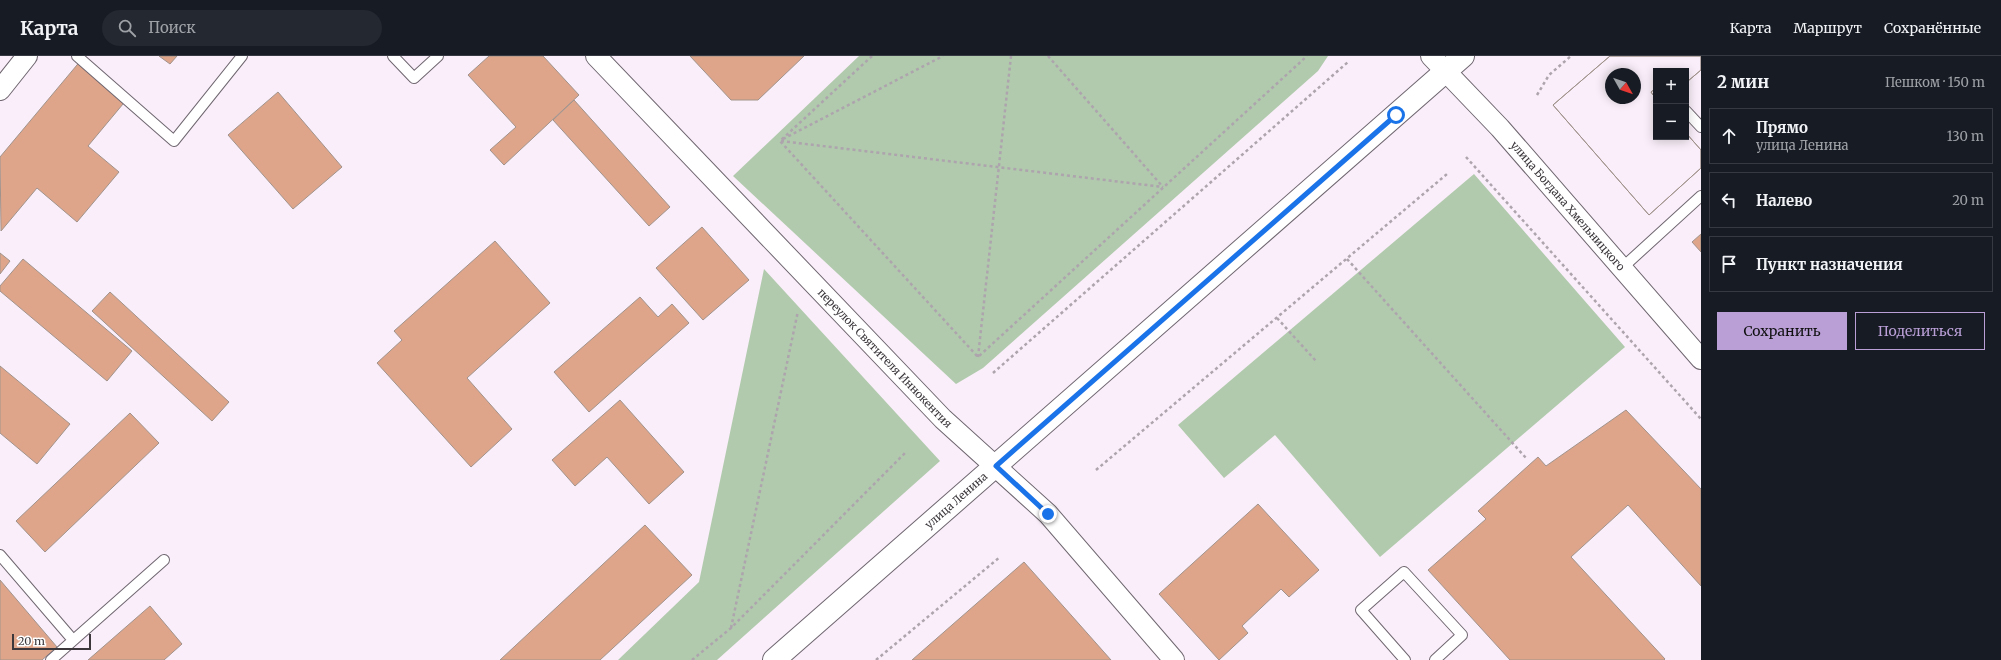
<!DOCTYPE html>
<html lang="ru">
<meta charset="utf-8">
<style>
body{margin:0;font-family:Merriweather,serif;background:#242831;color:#f1f3f6}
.controls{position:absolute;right:12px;top:12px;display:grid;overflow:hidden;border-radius:0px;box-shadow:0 2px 10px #0003}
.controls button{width:36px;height:36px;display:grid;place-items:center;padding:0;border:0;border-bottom:1px solid #363941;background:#171b24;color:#f1f3f6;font:20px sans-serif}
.compass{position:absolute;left:1605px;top:12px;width:36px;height:36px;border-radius:50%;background:#171b24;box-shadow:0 2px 10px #0003;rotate:130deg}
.scale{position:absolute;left:12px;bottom:10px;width:79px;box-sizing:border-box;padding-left:4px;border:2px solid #3b373b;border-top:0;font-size:11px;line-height:14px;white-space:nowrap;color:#3b373b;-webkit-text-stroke:3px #fff;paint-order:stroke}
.stop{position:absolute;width:12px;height:12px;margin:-9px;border:3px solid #1a73e8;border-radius:50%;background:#fff}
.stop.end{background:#1a73e8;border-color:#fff;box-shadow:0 1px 4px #0008}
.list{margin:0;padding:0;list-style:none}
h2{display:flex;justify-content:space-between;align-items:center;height:52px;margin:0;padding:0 16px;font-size:17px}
h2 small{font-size:13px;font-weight:400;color:#9ea1a6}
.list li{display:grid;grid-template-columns:26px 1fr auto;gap:12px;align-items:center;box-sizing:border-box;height:56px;margin:0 8px 8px;padding:0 8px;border:1px solid #363941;border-radius:0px}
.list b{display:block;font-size:15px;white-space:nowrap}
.list p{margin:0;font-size:13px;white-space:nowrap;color:#9ea1a6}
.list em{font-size:13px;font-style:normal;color:#9ea1a6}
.actions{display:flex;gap:8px;padding:12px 16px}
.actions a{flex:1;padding:9px 0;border:1px solid #b99fd6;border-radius:0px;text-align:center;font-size:14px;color:#b99fd6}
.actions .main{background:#b99fd6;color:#111}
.icon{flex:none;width:22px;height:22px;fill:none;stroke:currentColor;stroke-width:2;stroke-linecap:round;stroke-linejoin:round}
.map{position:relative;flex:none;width:1701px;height:604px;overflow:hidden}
header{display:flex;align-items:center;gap:24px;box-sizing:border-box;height:56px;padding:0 20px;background:#171b24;border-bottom:1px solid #363941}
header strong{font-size:19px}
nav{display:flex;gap:22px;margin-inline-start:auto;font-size:14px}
.search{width:280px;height:36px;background:#242831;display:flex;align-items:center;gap:10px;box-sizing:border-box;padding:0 14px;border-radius:22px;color:#9ea1a6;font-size:15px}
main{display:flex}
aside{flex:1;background:#171b24}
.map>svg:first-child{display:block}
.green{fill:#b1caad}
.building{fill:#dfa58a;stroke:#a1938c;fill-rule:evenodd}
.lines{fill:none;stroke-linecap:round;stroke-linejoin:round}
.service-casing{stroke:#6f6670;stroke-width:12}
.minor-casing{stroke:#6f6670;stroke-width:22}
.secondary-casing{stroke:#6f6670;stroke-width:24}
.path{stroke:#ada4ad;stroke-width:2.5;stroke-dasharray:3 3;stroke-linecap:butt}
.service{stroke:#fff;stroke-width:10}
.minor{stroke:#fff;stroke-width:20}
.secondary{stroke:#fff;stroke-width:22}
.route{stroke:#1a73e8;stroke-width:5}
.labels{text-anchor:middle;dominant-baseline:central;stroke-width:3;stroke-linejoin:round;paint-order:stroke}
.street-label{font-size:11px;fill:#3b373b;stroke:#fff}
</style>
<header>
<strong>Карта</strong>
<div class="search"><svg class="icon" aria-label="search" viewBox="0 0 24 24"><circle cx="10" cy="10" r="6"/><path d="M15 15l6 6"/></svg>Поиск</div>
<nav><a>Карта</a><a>Маршрут</a><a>Сохранённые</a></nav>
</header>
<main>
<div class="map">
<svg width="1701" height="604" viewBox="0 0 1701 604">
<rect width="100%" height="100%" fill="#f9eef9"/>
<path class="green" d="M859,0H1328L1318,15L983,312L956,328L733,120Z
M1474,118L1625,291L1380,501L1275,379L1224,422L1178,369Z
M764,213L940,405L717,604H618L699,526Z"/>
<path class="building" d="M159,0H177L170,8Z
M489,0H543L579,39L504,109L490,94L516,71L468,19Z
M690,0H804L758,44H731Z
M1610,0H1701V14L1688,25L1686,23V15H1679L1677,13L1675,15H1656V32L1651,36L1656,43V81H1686V77L1701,94V112L1649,159L1553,49ZM1611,18H1635V42H1611Z
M1610,0H1701V14L1688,25L1686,23V15H1679L1677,13L1675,15H1656V32L1651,36L1656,43V81H1686V77L1701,94V112L1649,159L1553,49ZM1611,18H1635V42H1611Z
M82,3L128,42L88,90L119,116L77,166L37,132L1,175L0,101Z
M278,36L342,111L293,153L228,79Z
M574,44L670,151L649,170L553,64Z
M702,171L749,224L703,264L656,212Z
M1701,178V196L1692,186Z
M495,185L550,247L467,322L512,373L471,411L377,307L402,284L394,275Z
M0,197L10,205L0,218Z
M23,203L132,295L107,325L0,235V230Z
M110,236L229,346L212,365L92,255Z
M640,241L658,261L672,248L689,267L589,356L554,316Z
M0,310L70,368L37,408L0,377Z
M620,344L684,416L649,448L607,401L575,430L552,404Z
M1626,354L1701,433V530L1628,449L1571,501L1665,603L1664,604H1510L1428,514L1486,463L1478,455L1538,401L1546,410Z
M130,357L159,387L45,496L16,465Z
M1258,448L1319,514L1289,541L1281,533L1242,570L1248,577L1219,604L1159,538Z
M645,469L692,519L600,604H500Z
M1024,506L1111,604H912Z
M0,524L57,591L42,604H0Z
M150,550L182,588L164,604H88Z"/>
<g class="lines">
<defs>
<path id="service" d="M77,0L174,85L242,0
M393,0L414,22L438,0
M1686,55L1701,71
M1622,212L1701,140
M0,499L73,584
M51,604L164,504
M1405,604L1361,554L1404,516L1462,579L1435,604"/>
<g id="minor">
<path id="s1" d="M596,0L943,363L1048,458L1174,604"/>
<path id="s2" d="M1431,0L1500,72L1701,303"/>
<path d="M0,34L27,0"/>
</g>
<g id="secondary">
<path id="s3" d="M774,604L1463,0"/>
</g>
</defs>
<use href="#service" class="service-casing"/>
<use href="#minor" class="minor-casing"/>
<use href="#secondary" class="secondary-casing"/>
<path class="path" d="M872,0L780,85L978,301L1307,0
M1048,0L1163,131
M1537,39L1549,19L1571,0
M783,83L943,0
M781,85L1163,131
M1466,101L1701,363
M1347,203L1526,402
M1277,262L1316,305
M978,301L1011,0
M993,317L1348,6
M1096,414L1447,118
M731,572L798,255
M692,604L731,572L905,397
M876,604L1000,501"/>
<use href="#service" class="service"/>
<use href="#minor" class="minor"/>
<use href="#secondary" class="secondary"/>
</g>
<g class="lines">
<path class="route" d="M1048,458L996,410L1396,59"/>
</g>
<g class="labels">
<g class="street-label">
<text stroke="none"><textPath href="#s2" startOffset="203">улица Богдана Хмельницкого</textPath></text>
<text stroke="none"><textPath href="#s1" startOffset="418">переулок Святителя Иннокентия</textPath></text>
<text stroke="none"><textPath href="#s3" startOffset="242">улица Ленина</textPath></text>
</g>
</g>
</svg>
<div class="controls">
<button>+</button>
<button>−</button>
</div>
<svg class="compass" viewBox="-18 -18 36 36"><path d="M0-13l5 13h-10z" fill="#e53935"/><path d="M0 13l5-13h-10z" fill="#9ea1a6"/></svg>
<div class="scale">20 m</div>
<div class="stop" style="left:1396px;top:59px"></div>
<div class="stop end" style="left:1048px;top:458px"></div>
</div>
<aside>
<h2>2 мин<small>Пешком · 150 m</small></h2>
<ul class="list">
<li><svg class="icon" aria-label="ahead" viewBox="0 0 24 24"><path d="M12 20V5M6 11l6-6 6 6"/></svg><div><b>Прямо</b><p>улица Ленина</p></div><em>130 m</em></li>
<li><svg class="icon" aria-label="left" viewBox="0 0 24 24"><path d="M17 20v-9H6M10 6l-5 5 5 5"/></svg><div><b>Налево</b></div><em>20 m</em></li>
<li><svg class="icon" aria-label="arrive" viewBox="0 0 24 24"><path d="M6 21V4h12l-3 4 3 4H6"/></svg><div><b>Пункт назначения</b></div></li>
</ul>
<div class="actions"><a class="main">Сохранить</a><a>Поделиться</a></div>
</aside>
</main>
